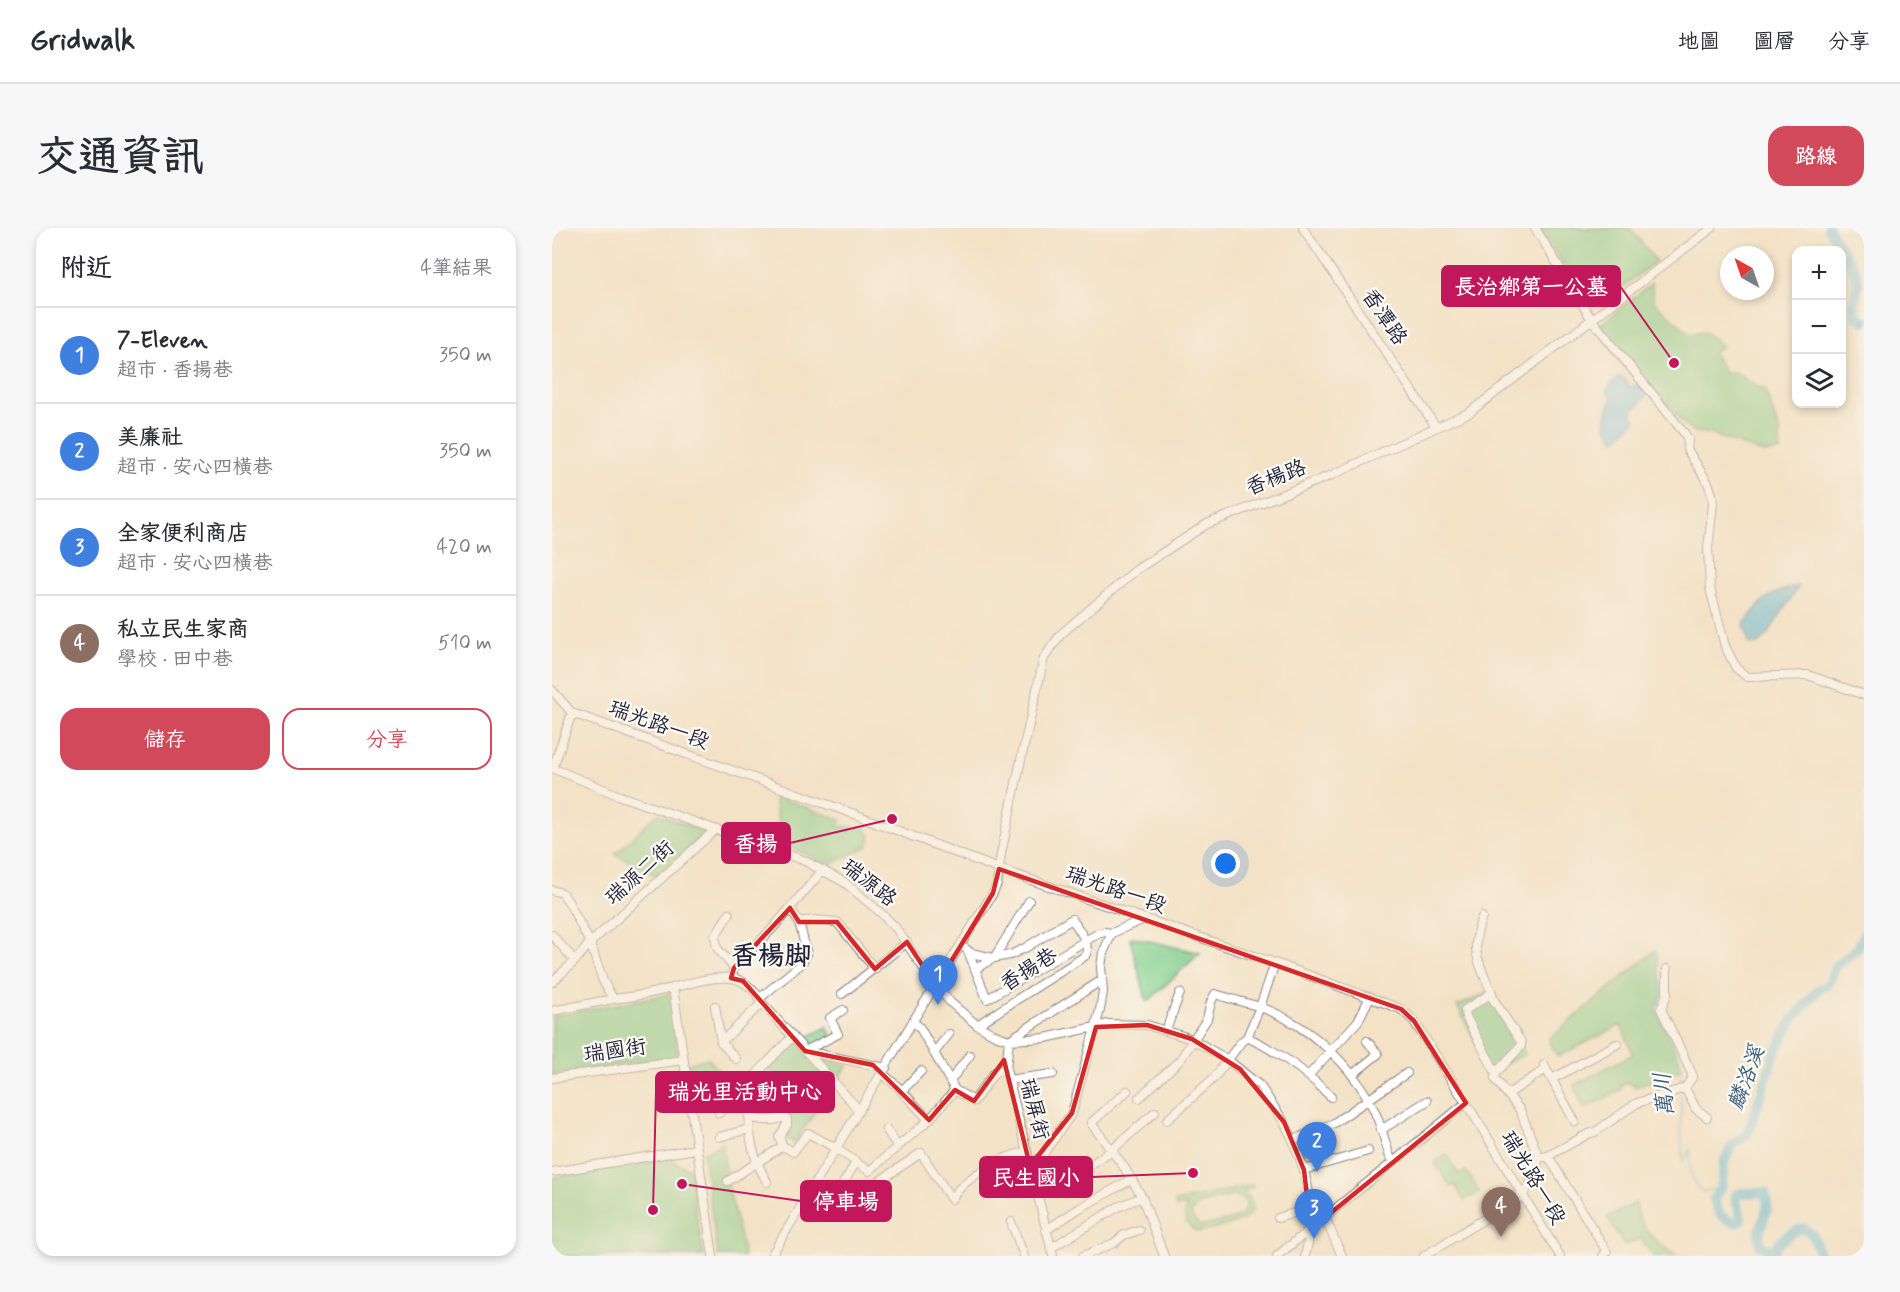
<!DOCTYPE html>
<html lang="zh-TW">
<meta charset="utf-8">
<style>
body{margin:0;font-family:Mynerve,"LXGW WenKai TC",sans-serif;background:#f7f7f7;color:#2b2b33}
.controls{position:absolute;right:18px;top:18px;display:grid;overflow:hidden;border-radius:12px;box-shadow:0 3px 9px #0003}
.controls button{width:54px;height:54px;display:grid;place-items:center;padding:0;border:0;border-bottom:2px solid #e1e1e2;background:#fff;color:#2b2b33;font:30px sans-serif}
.compass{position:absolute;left:1168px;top:18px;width:54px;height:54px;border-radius:50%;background:#fff;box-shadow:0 3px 9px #0003;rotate:320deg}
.you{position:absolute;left:674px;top:636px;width:21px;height:21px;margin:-15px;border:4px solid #fff;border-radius:50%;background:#1a73e8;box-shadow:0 0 0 9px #1a73e833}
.badge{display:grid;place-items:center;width:39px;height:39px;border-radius:50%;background:#d1495b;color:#fff;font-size:20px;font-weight:700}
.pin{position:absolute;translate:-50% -50px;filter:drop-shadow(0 2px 3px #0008)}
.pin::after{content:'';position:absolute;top:32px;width:21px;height:18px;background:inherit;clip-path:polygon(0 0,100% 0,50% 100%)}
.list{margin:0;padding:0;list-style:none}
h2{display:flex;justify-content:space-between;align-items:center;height:78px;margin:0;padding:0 24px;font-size:26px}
h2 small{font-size:20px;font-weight:400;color:#7c7c81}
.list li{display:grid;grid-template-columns:39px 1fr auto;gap:18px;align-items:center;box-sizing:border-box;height:96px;padding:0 24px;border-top:2px solid #e1e1e2}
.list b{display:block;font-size:22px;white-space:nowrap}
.list p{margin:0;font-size:20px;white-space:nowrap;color:#7c7c81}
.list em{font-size:20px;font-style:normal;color:#7c7c81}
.actions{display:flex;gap:12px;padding:18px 24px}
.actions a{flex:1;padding:14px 0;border:2px solid #d1495b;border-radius:18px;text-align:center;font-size:21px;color:#d1495b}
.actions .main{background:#d1495b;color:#fff}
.icon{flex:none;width:33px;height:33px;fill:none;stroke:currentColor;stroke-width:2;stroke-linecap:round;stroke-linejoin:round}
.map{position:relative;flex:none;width:1312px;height:1028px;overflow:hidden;border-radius:18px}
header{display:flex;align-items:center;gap:36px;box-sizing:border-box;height:84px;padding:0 30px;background:#fff;border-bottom:2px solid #e1e1e2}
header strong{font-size:28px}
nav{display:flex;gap:33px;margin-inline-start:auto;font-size:21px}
.intro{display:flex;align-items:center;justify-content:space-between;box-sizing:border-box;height:144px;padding:0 36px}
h1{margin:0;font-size:42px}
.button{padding:15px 27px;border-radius:18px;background:#d1495b;color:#fff;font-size:21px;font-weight:700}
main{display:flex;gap:36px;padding:0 36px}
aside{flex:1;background:#fff;border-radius:18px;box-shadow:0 3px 9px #0003}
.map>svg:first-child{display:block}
.green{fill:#83cd8a;stroke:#527862;stroke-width:1.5;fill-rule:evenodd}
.water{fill:#5cb6da;stroke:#3f6c8a;stroke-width:1.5}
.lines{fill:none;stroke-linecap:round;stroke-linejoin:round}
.stream{stroke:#5cb6da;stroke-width:1.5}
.river{stroke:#5cb6da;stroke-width:10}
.minor-casing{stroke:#8a8280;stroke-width:10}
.minor{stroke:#fff;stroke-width:8}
.marked{fill:none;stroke:#d62828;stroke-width:4.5;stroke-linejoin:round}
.labels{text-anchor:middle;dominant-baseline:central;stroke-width:4.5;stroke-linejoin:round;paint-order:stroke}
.street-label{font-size:21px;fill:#22223b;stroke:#fdfcf7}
.water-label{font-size:22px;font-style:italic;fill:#395d7b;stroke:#fdfcf7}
.district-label{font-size:27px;font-weight:bold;fill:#22223b;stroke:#fdfcf7}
.leader{fill:none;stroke:#c2185b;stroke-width:2}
.callout-dot{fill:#c2185b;stroke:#fdfcf7;stroke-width:2}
.callout{fill:#c2185b;stroke:#c2185b;stroke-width:2}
.callout-label{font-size:22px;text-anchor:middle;font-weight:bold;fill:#fff}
</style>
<header>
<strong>Gridwalk</strong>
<nav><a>地圖</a><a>圖層</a><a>分享</a></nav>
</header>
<div class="intro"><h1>交通資訊</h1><a class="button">路線</a></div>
<main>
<aside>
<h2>附近<small>4筆結果</small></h2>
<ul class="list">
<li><span class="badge" style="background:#3f7fe0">1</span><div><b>7-Eleven</b><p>超市 · 香揚巷</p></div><em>350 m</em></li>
<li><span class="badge" style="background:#3f7fe0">2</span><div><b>美廉社</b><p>超市 · 安心四橫巷</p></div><em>350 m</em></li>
<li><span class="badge" style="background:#3f7fe0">3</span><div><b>全家便利商店</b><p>超市 · 安心四橫巷</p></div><em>420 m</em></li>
<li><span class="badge" style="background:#8d6e63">4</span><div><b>私立民生家商</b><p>學校 · 田中巷</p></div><em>510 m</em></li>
</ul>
<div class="actions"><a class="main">儲存</a><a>分享</a></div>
</aside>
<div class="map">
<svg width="1312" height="1028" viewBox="0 0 1312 1028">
<rect width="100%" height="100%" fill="#fdfcf7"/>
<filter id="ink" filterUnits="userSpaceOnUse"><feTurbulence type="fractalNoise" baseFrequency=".0167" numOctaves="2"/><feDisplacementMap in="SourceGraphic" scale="12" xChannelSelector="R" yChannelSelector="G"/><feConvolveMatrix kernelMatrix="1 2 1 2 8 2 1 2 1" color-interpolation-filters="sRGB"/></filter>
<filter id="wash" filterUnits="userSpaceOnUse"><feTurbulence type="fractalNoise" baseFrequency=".008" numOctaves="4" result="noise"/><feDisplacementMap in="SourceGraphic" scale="24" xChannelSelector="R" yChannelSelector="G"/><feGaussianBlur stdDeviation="1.35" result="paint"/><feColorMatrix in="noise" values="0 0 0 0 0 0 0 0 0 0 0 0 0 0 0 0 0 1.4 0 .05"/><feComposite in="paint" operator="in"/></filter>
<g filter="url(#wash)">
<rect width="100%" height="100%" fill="#f3e2c6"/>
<path class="green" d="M987,0H1078L1104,33L1047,77L1036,75Z
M1100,55L1101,73L1138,106L1153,104L1170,118L1161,125L1174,146L1183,144L1204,158L1213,161L1228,205V223L1211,225L1159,206L1139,203L1086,147L1053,105L1049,96Z
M222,568L290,592L285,598L313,600C317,606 320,611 316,618L277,637L229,615Z
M105,586L154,604L105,648L63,626Z
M579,709H580L648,725L595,774L578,711Z
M1104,722L1111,766L1104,781L1128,832L1129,842L1083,859L1075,854L1069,858V862L1032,881L1022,857L1081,826L1069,797L1005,829L997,811Z
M941,763L973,826L939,843L905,778Z
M118,766L126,829L0,847V788Z
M275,799L282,813L254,827L296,837L242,915L234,910L231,902L228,887L229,860L236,849L217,843L241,816Z
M156,830L168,844L155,858L166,871L160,875L165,880L142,879L135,836Z
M170,915L175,952L192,1028H166L151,925Z
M895,926L906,946L914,943L928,965L912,972L903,957L899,959L883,935Z
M117,930L140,943L143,979L152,1028H0V951L10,947Z
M700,957L701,960L691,963C723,993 667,999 647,1004C634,999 630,990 635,977L624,980L623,974ZM684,967L694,974C697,993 664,994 650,998C644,996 641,993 639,986L645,977Z
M1084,975C1085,1000 1106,1015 1125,1028H1101L1089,1011L1072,1017L1055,989Z"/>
<path class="water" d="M1068,149L1073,151L1077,158H1088L1095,167L1079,185L1084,192L1063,212L1053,196L1055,183L1060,170L1054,163L1063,152Z
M1247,358L1213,410C1208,415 1205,418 1197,415L1192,396C1211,371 1215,365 1247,358Z"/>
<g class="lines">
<path class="stream" d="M1104,722L1111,766L1104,780L1128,832L1129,858
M1129,866V902L1131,933L1138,921C1139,939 1136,950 1150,964L1168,960"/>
<path class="river" d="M1276,0L1301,38L1306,55L1302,74L1304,88L1312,93
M1268,1028L1260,1006L1251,1000C1239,1005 1229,1010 1222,1022L1214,1021L1208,1017C1204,994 1221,987 1213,964L1189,965L1184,967C1182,977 1190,983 1189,992L1184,995C1168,990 1167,987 1162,971L1170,957L1172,934L1179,919L1196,905L1222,827L1240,793L1266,762L1275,758L1285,737L1306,720L1312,706"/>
</g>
</g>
<g filter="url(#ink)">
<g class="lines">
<defs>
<path id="minor" d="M751,0L884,199
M983,0L1040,92L1133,206L1136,212L1135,221L1156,255L1160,266L1161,276L1156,320L1158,360L1173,418L1184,440L1195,449L1256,447L1312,467
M0,462L20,485L302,586L447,641L723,735L849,781L862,793L928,897L1008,1028
M0,540L68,568L251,632L292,654L329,685L343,699L384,758L399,775L425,797L443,807L457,812L493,810L556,796L595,797L640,811L676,832L708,858L732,894L741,912L752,942L757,965L759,1001L753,1028
M1,540L20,485
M0,662L10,665L16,673L38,715L51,753L61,771C81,769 101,765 120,760C139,755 160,748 179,750C192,751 205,764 210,775L307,882
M177,686L163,708L165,720L182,740
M930,689C917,722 927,735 940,765
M247,694L262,692L285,694L323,741
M0,707L23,733
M414,721L419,725L442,730
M416,723L435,771L545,706L553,704L560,705L592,691
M442,730L477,673
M423,741L442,730L458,727L473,720L520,691C526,701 540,717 533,728L425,797
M179,750L182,740L220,701L271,642
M0,754L23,733L38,715L163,602
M121,760L161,1028
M290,766L355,714
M208,770L249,736L255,726L247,694L238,680
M163,778L169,814L184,831
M0,783L61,771
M361,793L368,800L403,862L422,873L443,844L454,841
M614,802L628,765
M695,809C727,824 755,844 779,869
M169,814L210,775
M253,823L334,840
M253,823L286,806L278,790L291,782
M382,825L397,806
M992,837L1023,894
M331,846L345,858L377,892
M757,847L806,793L818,769
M800,847L826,826L815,813
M0,850L131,832
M1000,851L1065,816
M456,852L501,846
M398,853L418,827
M1133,860L1144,881L1155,889
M350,863L369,843
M575,863L539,895L572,939L590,969L612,1028
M956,866L994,841
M587,870L628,832L655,791L659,774L663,766C678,771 693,774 708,779C756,796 800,836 822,882C830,899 834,918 840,935
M167,885L240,809
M197,889C210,893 221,894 232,889L235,891V897L227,909L231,918
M615,892L663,849L689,814L695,809L708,779L723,735
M334,901L346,919
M829,902L875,873
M167,909L197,901
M741,912L782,895L855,845
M996,928L1055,1024L1051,1028
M987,930L996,928L1036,906L1043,904L1085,875L1133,860L1140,850V846L1109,781L1115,766V741
M478,938L490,928L520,885L548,782L551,764L549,739L551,725L560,705
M752,942L816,923
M0,944L144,921
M176,953L231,918L241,924L256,905L285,921L317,943L377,892L403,862
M215,954C196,921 192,891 205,855L225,861
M323,956L369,925L399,971C413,949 449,929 474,924
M288,961L304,934
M484,962L511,956L560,922L603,884
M726,990L757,980
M773,990L790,1028
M459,994L472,1028
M494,1002L528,980L580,951
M499,1020L566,979L590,969
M219,1028L361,793L441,665L445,656L449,626L470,527L492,430L509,406L584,342L655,296L780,247L918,184L1160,0
M501,1028L454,841L457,812L550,752
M531,1028L562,1015L572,1007L587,1002
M725,1028L914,875
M872,1028L971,967L978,956L987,930L968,882L943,851L944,845L914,789L913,782L940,765L941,771L969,814V818L944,845"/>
</defs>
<use href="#minor" class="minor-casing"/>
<use href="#minor" class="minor"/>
</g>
</g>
<path d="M0 0H1312V1028H0ZM447,641L849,781L862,793L914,875L759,1001L752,942L732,894L688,841L640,811L595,797L544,799L520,885L478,938L452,832L422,873L403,862L377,892L321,837L253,823L191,753L179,750L182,740L238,680L247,694H285L323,741L355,714L384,758L441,665Z" fill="#f3e2c6" fill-opacity=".55" fill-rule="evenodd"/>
<path class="marked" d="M447,641L849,781L862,793L914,875L759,1001L752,942L732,894L688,841L640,811L595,797L544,799L520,885L478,938L452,832L422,873L403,862L377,892L321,837L253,823L191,753L179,750L182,740L238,680L247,694H285L323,741L355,714L384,758L441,665Z"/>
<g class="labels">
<g class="street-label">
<text transform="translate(832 89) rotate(56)">香潭路</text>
<text transform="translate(724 250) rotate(-21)">香楊路</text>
<text transform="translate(107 497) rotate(20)">瑞光路一段</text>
<text transform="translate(88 645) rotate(-42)">瑞源二街</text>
<text transform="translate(317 655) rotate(38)">瑞源路</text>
<text transform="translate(564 662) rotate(19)">瑞光路一段</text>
<text transform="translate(477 742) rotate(-32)">香揚巷</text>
<text transform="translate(63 823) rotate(-8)">瑞國街</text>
<text transform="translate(482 881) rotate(76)">瑞屏街</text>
<text transform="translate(981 950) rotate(59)">瑞光路一段</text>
</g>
<g class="water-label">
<text transform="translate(1195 850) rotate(-70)">麟洛溪</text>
<text transform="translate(1113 866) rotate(-95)">萬川</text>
</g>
<g class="district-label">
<text x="219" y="728">香楊脚</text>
</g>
</g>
<path class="leader" d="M1122 135L1068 58M340 591L238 615M101 982L104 864M641 945L540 949M130 956L249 973"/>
<g class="callout-dot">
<circle cx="1122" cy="135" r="6"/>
<circle cx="340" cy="591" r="6"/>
<circle cx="101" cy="982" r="6"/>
<circle cx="641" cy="945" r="6"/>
<circle cx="130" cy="956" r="6"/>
</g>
<g class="callout">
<rect x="890" y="38" width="178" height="40" rx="6"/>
<rect x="170" y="595" width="68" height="40" rx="6"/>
<rect x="104" y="844" width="178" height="40" rx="6"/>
<rect x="428" y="929" width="112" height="40" rx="6"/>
<rect x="249" y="953" width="90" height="40" rx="6"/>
</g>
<g class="callout-label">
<text x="979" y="66">長治鄉第一公墓</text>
<text x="204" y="623">香揚</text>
<text x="193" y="871">瑞光里活動中心</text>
<text x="484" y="957">民生國小</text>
<text x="294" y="981">停車場</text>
</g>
</svg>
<div class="controls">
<button>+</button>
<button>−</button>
<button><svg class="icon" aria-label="layers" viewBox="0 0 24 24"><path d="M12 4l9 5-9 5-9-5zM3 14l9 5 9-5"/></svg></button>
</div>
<svg class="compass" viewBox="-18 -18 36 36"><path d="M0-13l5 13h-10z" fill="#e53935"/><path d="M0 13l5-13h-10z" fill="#7c7c81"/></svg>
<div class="you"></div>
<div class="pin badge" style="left:386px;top:777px;background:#3f7fe0">1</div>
<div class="pin badge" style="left:765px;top:944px;background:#3f7fe0">2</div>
<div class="pin badge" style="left:762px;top:1011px;background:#3f7fe0">3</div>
<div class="pin badge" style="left:949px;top:1009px;background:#8d6e63">4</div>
</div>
</main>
